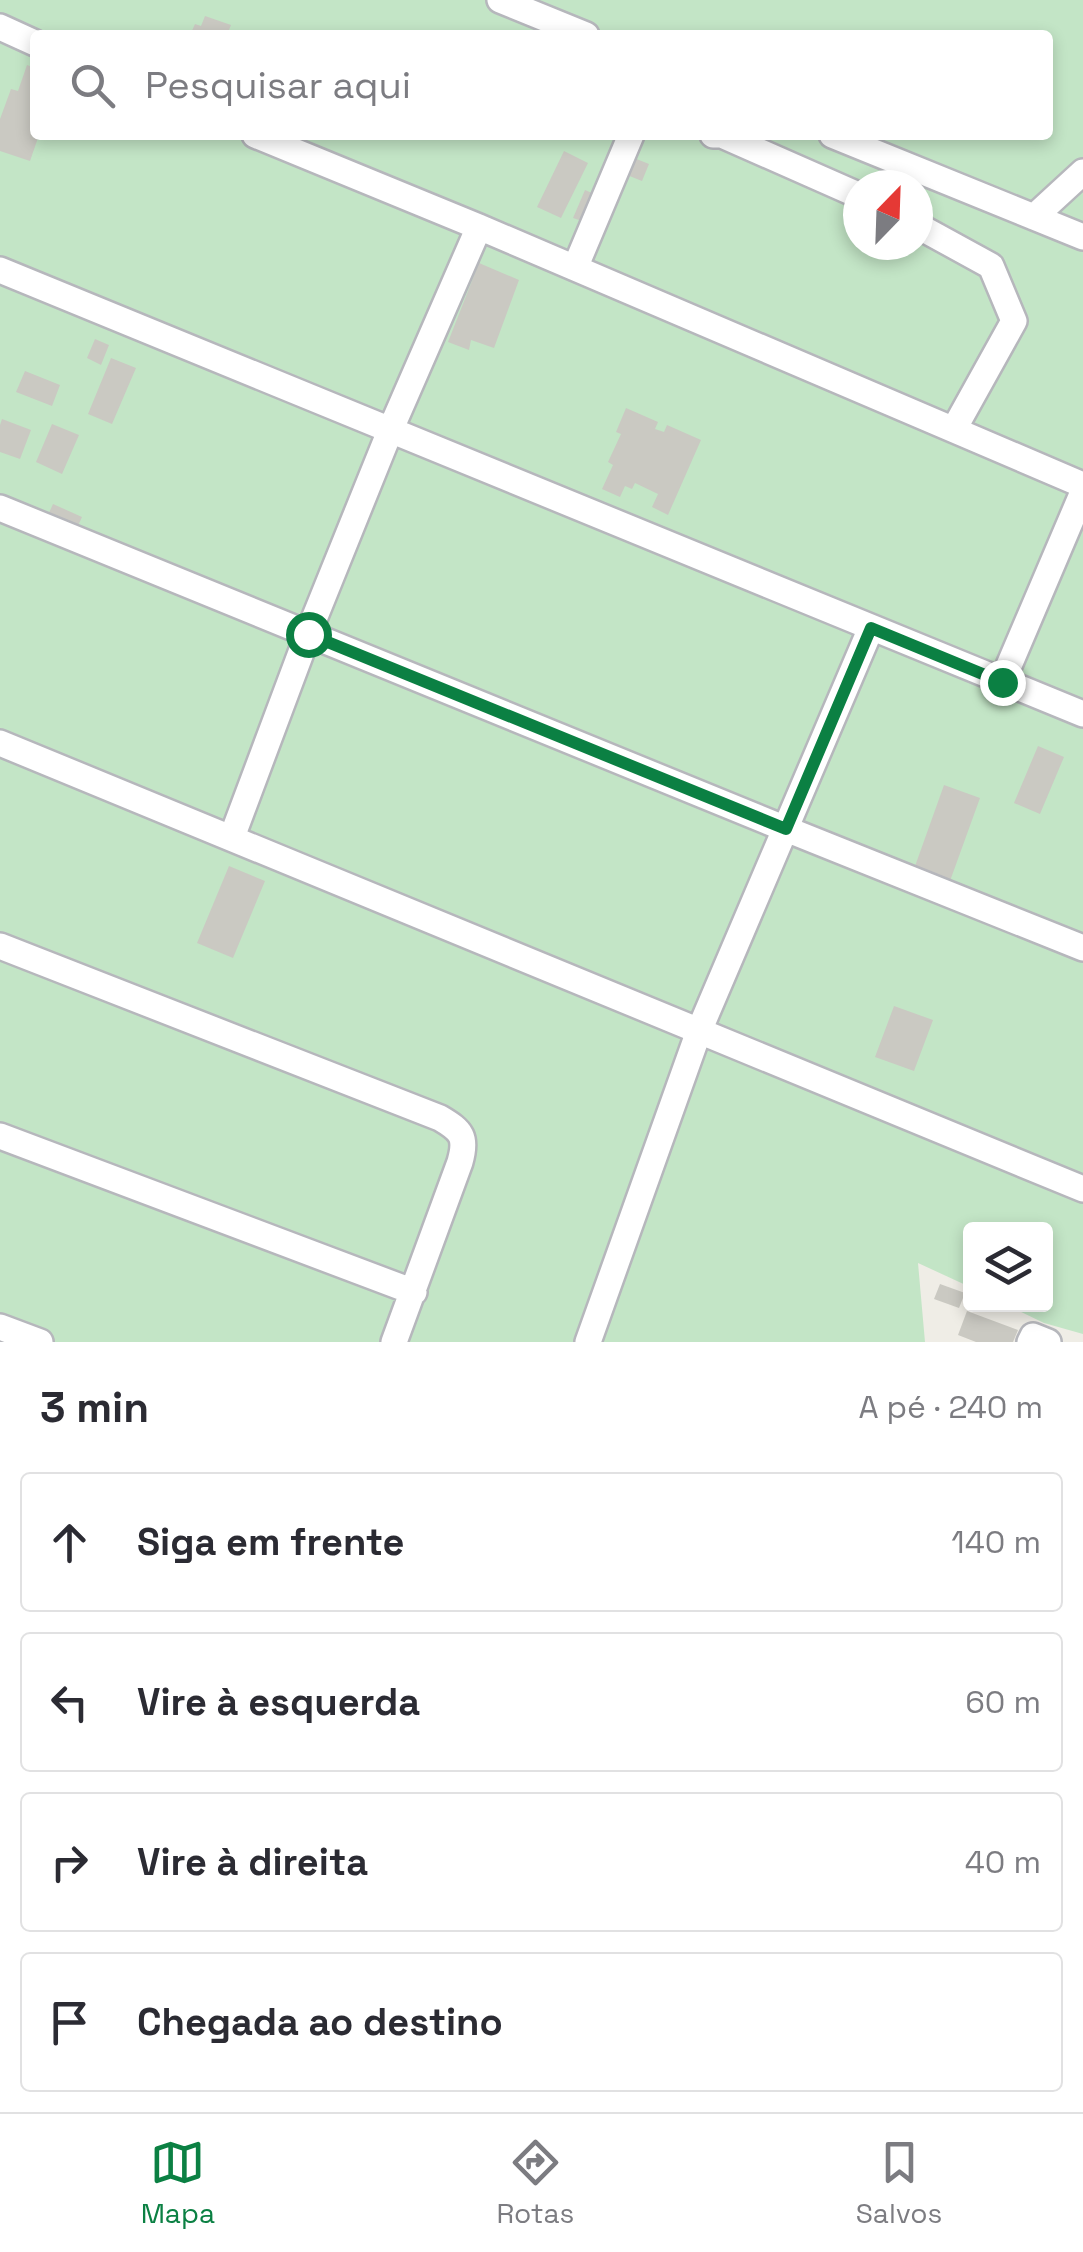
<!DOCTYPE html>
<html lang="pt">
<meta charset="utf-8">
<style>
body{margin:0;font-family:"Space Grotesk",sans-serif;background:#f7f7f7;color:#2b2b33}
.controls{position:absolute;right:30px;bottom:30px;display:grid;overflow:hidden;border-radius:10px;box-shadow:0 5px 15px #0003}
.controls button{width:90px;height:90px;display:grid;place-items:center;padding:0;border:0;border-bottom:2px solid #e1e1e2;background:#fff;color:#2b2b33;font:50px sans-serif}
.compass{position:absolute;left:843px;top:170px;width:90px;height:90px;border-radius:50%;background:#fff;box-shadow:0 5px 15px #0003;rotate:23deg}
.stop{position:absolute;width:30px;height:30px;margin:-22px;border:8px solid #0b8043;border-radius:50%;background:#fff}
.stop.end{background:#0b8043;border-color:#fff;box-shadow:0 2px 10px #0008}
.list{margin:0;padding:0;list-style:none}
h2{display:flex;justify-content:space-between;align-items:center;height:130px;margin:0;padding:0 40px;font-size:42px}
h2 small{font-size:32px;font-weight:400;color:#7c7c81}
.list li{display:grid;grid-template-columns:65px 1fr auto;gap:30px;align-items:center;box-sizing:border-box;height:140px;margin:0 20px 20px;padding:0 20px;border:2px solid #e1e1e2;border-radius:10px}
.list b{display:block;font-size:38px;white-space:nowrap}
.list em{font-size:32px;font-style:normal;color:#7c7c81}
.icon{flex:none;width:55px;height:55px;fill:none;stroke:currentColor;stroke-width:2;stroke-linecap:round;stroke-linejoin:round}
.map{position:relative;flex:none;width:1083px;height:1342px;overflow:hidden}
.search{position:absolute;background:#fff;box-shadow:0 5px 15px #0003;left:30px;right:30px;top:30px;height:110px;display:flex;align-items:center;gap:25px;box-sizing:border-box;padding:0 35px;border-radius:10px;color:#7c7c81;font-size:38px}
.sheet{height:770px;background:#fff}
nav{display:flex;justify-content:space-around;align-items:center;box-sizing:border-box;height:140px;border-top:2px solid #e1e1e2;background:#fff;font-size:28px;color:#7c7c81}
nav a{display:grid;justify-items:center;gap:5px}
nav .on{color:#0b8043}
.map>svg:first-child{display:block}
.green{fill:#c3e5c6;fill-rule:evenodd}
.building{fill:#cac9c2}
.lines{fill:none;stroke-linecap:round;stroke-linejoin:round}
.minor-casing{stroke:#b6b7bc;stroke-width:30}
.minor{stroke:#fff;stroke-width:25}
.route{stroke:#0b8043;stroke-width:12}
</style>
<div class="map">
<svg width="1083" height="1342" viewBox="0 0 1083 1342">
<rect width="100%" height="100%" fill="#efede6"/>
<path class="green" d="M0,0H1083V1334L1044,1323L1007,1305L1046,1304V1230H970V1287L918,1263L925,1342H0ZM35,35H1048V135H35ZM858,185H918V245H858Z"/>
<path class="building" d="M205,16L231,25L227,35H190L195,24L201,26Z
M27,65L35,68V135H39L30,161L0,151V119L11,89L18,91Z
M564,151L588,163L561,218L537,207Z
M629,156L649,164L642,181L622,173Z
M585,190L599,196L588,223L573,218Z
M479,263L519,280L494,348L471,340L469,350L448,342Z
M95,339L109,345L101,365L87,358Z
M111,358L136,368L112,424L88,414Z
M25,371L60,385L52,406L16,392Z
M626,408L658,422L655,429L664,432L667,425L701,440L668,515L652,507L658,494L635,483L632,489L625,486L620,497L602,489L613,465L608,462L621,434L616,432Z
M2,419L31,430L20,459L0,452V425Z
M52,424L79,435L62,474L36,462Z
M53,504L82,517L77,528L48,515Z
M1038,746L1064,757L1040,814L1014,803Z
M944,785L980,798L950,881L914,869Z
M229,866L265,881L233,958L197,943Z
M894,1006L933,1020L914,1071L875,1057Z
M940,1284L965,1293L959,1308L934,1299Z
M967,1311L1018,1330L1013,1342H976L958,1335Z"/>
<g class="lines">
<defs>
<path id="minor" d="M500,0L586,35
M0,27L35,43
M255,135L479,227L1083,485
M713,135H722L858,195
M832,135L1083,237
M1034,217L1083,172
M918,226L991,266L1014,321L954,429
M575,268L631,135
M0,270L1083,714
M0,508L786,829L1083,948
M1002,682L1083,492
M0,743L1083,1189
M232,837L308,634L390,431L479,227
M0,946L440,1118C462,1131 467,1137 460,1162L394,1342
M0,1136L414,1292
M0,1327L40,1342
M588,1342L699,1031L871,628
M1030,1342L1033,1336L1048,1342"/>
</defs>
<use href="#minor" class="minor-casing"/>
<use href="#minor" class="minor"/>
</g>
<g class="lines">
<path class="route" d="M308,634L786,829L871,628L1002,682"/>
</g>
</svg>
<div class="controls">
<button><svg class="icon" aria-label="layers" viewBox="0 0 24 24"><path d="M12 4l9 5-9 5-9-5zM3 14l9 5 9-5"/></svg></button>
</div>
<svg class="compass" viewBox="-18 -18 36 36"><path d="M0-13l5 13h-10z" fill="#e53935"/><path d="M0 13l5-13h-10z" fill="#7c7c81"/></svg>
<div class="stop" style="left:308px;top:634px"></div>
<div class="stop end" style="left:1002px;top:682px"></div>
<div class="search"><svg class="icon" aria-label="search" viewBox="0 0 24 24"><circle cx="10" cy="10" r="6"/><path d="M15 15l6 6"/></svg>Pesquisar aqui</div>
</div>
<section class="sheet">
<h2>3 min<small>A pé · 240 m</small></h2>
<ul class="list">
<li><svg class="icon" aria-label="ahead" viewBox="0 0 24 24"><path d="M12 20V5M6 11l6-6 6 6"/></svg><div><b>Siga em frente</b></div><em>140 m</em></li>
<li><svg class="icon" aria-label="left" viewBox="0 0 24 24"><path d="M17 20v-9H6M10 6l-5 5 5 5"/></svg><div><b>Vire à esquerda</b></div><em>60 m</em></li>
<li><svg class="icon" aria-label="right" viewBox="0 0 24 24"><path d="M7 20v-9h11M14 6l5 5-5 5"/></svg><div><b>Vire à direita</b></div><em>40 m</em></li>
<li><svg class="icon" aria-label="arrive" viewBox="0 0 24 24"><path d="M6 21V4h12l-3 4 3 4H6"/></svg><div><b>Chegada ao destino</b></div></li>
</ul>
</section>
<nav>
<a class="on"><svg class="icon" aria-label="map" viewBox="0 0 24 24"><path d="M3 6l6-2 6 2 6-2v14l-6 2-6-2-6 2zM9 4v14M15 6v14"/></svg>Mapa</a>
<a><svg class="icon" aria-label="directions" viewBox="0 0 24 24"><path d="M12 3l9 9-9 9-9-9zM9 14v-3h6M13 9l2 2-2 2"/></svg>Rotas</a>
<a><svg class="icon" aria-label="saved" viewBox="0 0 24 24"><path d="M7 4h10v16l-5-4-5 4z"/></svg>Salvos</a>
</nav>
